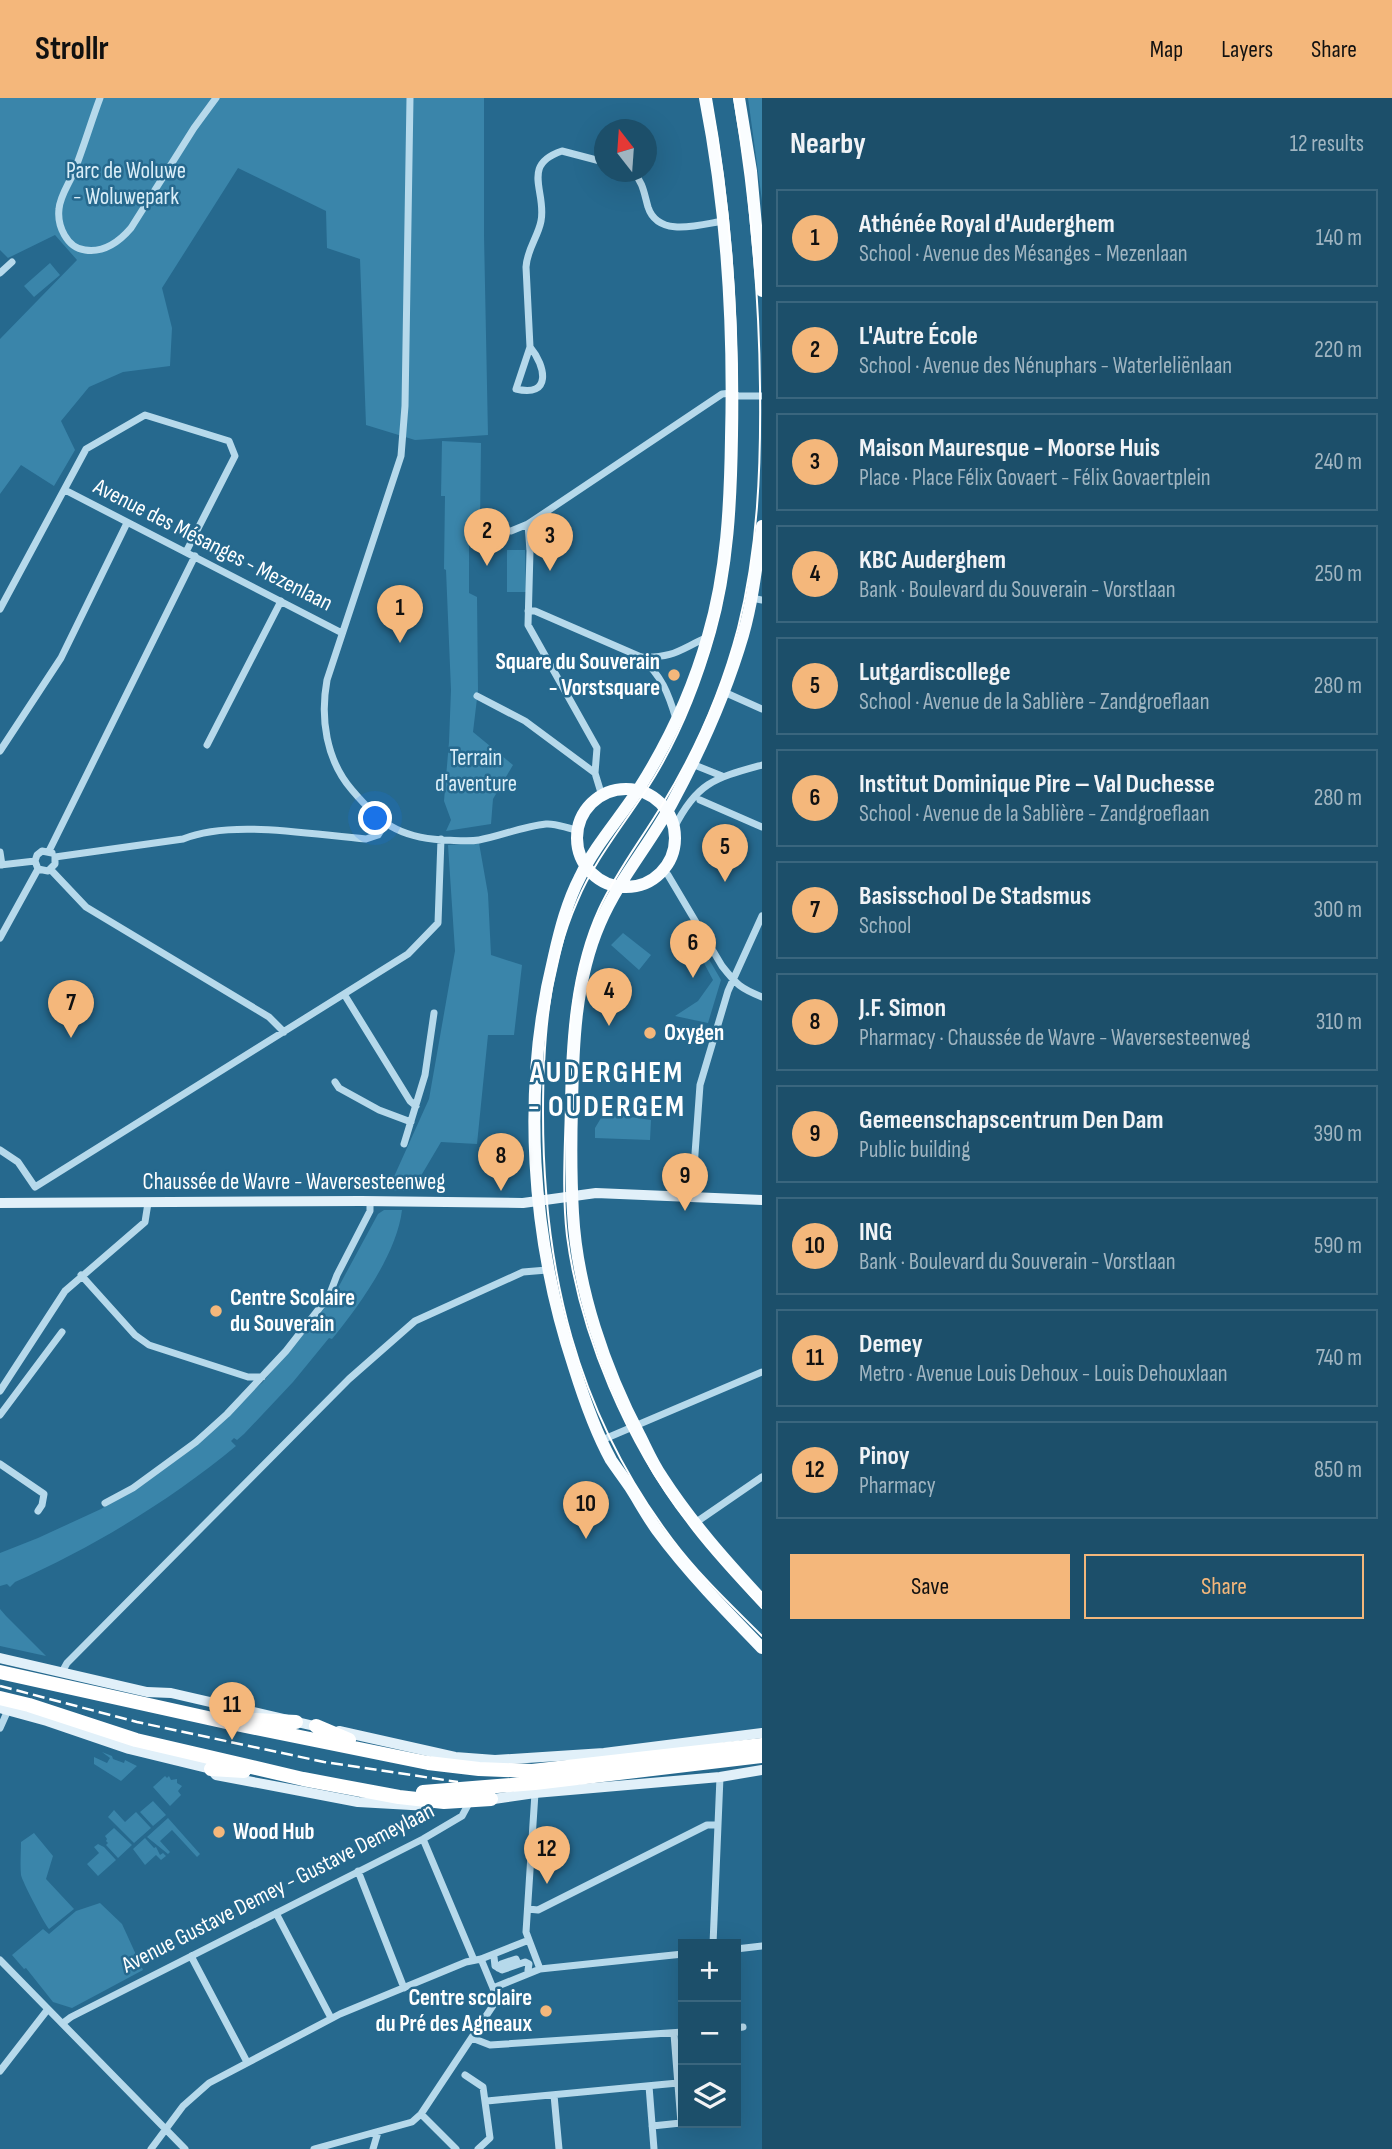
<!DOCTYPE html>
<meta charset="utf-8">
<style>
body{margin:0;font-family:"Sofia Sans Condensed",sans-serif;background:#255670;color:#f1f3f6}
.controls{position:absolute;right:21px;bottom:21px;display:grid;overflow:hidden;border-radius:0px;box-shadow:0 7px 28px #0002}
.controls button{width:63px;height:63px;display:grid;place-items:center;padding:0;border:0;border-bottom:2px solid #3a667e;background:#1c4f6a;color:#f1f3f6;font:35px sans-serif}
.compass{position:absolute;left:594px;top:21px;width:63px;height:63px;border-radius:50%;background:#1c4f6a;box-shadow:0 7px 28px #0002;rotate:343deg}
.you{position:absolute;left:376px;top:721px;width:24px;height:24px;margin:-18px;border:5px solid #fff;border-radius:50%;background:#1a73e8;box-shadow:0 0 0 10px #1a73e833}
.badge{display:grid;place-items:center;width:46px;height:46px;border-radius:50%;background:#f4b77b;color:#111;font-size:23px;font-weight:700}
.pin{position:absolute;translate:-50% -58px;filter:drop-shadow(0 2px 4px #0008)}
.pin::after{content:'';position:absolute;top:37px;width:24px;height:21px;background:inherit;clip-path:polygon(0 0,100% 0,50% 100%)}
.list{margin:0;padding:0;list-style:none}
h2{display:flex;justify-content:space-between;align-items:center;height:91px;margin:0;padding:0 28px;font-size:30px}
h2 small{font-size:23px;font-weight:400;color:#a0b5c1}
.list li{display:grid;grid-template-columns:46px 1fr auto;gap:21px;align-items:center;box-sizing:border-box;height:98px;margin:0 14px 14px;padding:0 14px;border:2px solid #3a667e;border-radius:0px}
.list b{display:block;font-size:26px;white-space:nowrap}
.list p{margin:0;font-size:23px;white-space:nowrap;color:#a0b5c1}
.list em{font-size:23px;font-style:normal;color:#a0b5c1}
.actions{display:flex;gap:14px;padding:21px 28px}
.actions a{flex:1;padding:16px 0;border:2px solid #f4b77b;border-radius:0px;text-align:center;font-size:24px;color:#f4b77b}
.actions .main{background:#f4b77b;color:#111}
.icon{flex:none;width:38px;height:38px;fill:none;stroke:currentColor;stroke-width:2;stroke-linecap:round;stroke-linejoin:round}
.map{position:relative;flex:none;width:762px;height:2051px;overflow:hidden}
header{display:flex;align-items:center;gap:42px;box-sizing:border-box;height:98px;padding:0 35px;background:#f4b77b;color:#111}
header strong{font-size:33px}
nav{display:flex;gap:38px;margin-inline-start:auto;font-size:24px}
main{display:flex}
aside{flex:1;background:#1c4f6a}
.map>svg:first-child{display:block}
.green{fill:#3a85aa}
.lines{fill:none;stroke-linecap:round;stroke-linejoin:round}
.street{stroke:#b6d9eb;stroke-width:7}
.secondary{stroke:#e1f0f9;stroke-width:10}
.primary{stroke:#fafdff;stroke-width:12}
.highway{stroke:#fff;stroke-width:14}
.tram{stroke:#fff;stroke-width:2}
.rail{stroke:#fff;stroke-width:2.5;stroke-dasharray:12 5;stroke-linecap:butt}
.poi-dot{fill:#f4b77b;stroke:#26698e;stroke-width:2.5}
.labels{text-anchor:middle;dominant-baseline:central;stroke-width:5;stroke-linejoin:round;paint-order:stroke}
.park-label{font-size:23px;fill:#daeef8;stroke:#26698e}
.street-label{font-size:23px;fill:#fff;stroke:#26698e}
.poi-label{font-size:23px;font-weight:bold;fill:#fff;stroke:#26698e;text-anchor:start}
.district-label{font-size:30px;font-weight:bold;letter-spacing:2px;fill:#fff;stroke:#26698e}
</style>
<header>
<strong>Strollr</strong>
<nav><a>Map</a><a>Layers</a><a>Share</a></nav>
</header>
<main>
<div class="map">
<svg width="762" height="2051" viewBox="0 0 762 2051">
<rect width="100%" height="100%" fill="#26698e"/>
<path class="green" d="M0,0H484V137L488,337L415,342L366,327L360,161L327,150L326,113L238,70L162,190L172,230L170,268L123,274L89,289L61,323L75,352L54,388L21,367L0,396V241L77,162L55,137L8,160L0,152Z
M748,0H762V103Z
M50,165L60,177L34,199L24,188Z
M442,343L481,345L480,425H469V495L477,499L478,592L473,634L513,667L493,701L491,726L446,733L451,722L444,703L449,644L451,592L446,472L444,471L445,398H441Z
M507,452H525L526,494H507Z
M479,745L488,796L491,857L522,867L514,937H488L477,1046L441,1044L412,1093L388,1092L429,1001L455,853L448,747Z
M623,835L651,857L639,872L611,847Z
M703,851L721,882L708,925L675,918L698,903L713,882L698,854Z
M604,1015L651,1022L650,1042L595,1040V1030Z
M384,1112H402C397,1155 360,1207 332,1241L329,1240L293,1284L244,1336L237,1342L234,1340L231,1343L236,1348C171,1402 92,1450 15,1484L10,1489L7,1486L0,1488V1455L38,1440L101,1411L132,1392L262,1285L332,1201L378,1116Z
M0,1511L6,1518L46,1558L0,1548Z
M102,1654L112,1658L113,1661L124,1665L125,1662L137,1668L121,1683L94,1666V1659L107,1665L110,1660Z
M165,1678L167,1680L169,1678L171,1682L177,1681V1685L182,1688L178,1693L181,1697L170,1708L153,1689Z
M153,1703L166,1717L153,1728L140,1714Z
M114,1712L125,1724L136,1714L151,1730L134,1745L108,1719Z
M168,1720L200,1756L197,1759L172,1732L160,1743L170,1754L168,1756L147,1739Z
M114,1730L132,1747L118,1760L106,1747L108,1745L106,1743L107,1741L105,1738Z
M34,1735L53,1758L46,1781L74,1811L49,1831C45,1827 22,1783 21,1777C20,1767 21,1754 21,1744Z
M145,1740L154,1750L156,1749L160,1757L163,1755L166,1758L161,1762L156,1757L145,1767L133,1751Z
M98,1746L104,1749L116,1762L98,1778L87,1766L99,1755L94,1749Z
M100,1805L122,1826L143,1872L72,1910L53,1904L26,1870L24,1871L12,1857L43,1831L49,1836L76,1813Z"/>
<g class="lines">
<path class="street" d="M100,0C91,24 84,48 75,71C70,85 60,97 59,111C57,128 67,150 85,152C104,155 119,144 131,130L194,30L216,0
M410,0L405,308L401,358L327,582C320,620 326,662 352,692C380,725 398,739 442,742C454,742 467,744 479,742C501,738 524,728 546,726C557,725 567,731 578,732
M633,74C643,84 644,95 648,109C658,140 699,127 723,123
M0,175L12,164
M530,249C546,268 552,300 516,291L530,249L526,169C527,151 538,139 541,123C547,94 520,67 562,53L604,64
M65,392L342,535
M528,426L530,453L528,527L597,650L595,675L602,698
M491,432L511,433L528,426L722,296L732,295L738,298H762
M752,500L762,502
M0,511L86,351L145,317L229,343L235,358L186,454
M528,513H535L641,559C662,579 668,594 676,621
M642,559C675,560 680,551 708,539
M724,594L762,611
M477,598L525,623L595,675
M207,647L281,503
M0,653L61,560L127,425
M692,666L722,678
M700,702L762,729
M674,730C697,684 715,680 762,667
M49,753L195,458
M0,754L2,767
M55,759L183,741C231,721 314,737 366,741L378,737L385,726
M35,763L38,771L48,773L55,766V759
M35,763L37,757L42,753L52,755
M0,767L35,763
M51,772L86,809L269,919L284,934
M663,772L668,777L722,868C737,887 740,890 762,899
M0,840L38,771
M344,896L410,1003L416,1008
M335,984L339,990L379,1012L411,1024
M404,1046L425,977L434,915
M0,1052L18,1064L35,1089
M35,1089L408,856L438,825L441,741
M692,1097L700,987L728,893L762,818
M81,1177L135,1237L149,1247L248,1279H262
M0,1293L65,1193L145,1124L148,1105
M0,1317L62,1234
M602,1342L762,1274
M0,1366L44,1396L42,1407L38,1413
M105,1405L133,1390L196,1344L227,1316L286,1253L329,1198L337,1177L370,1113V1105
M695,1425L762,1379
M62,1574L67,1565L349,1281L415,1223L523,1174L547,1172
M0,1630L8,1612
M423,1741L474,1862
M358,1773L404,1890
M528,1811L538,1812L707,1727H718
M276,1815L331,1920
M529,1842L526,1834L535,1695
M713,1846L720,1679
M736,1851L762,1848
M191,1858L247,1964
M494,1859L495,1868L502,1872L525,1864L529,1866L528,1872
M0,1862L185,2051
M498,1870L501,1866L516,1861L518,1866
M540,1871L683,1856
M63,1925L71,1919L423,1741L462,1718L469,1705
M736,1930L743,1929
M472,1940L490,1947L683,1934
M0,1973L48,1911
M465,1977L483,1989L490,2040L478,2051
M649,1988L654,2051
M554,1997L559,2051
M487,2003L678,1985
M421,2016L456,2051
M652,2028L681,2025L674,1936
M151,2051L183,2008L209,1985L340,1916L466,1864L481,1861L529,1842L540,1871L493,1890L481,1861
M314,2051L412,2024L421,2016L494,1906L496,1899L493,1890
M373,2051L378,2034"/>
<path class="secondary" d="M0,1105L361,1103L523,1105L596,1095L762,1102
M0,1560L147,1594L171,1595L323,1630
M0,1610L47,1623L129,1651L211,1671L216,1677L358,1704L429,1708
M339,1633L455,1659L495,1662L604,1655L762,1635
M487,1702L535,1695L720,1679L762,1672"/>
<path class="primary" d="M705,0C727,112 734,226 731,340C730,407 727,473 708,538C693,591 669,643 640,689C621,719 595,747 580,779C567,804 560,832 554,858C521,991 531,1140 574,1269C584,1301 595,1333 611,1362C617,1371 624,1380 630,1389C639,1403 647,1418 657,1432C688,1474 725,1512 762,1550
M739,0L751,73L762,193
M762,428C757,464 753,502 743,537C726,595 701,651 672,705C650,746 619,781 600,825C575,882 573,948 572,1009C571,1044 571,1080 573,1115C577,1190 605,1272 640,1338C647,1352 653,1366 662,1379C691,1424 726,1463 762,1502
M577 740a49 49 0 1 1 98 0a49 49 0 1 1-98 0Z"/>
<path class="highway" d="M0,1574L226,1624L428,1665L479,1671L532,1673L762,1647
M0,1600L29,1607L136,1642L303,1681L399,1699L444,1704L491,1701
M255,1622L296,1624
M316,1628L349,1642
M211,1671L244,1673
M423,1694L535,1685L762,1658"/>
<path class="tram" d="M711,0C731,111 739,224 737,337C736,403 733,470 715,534C701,584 682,633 655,678C629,721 596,758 577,804C548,870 543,945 543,1015C543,1172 576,1314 672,1441C699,1477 731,1507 762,1538
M734,0C750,95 759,192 760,289C761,370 758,451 738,530C722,591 695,653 662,707C641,742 616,774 599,811C571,872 567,942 566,1008C565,1051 562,1095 567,1138C580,1237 627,1346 688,1425C710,1455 737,1483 762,1510"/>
<path class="rail" d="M0,1588L137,1624L324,1664L458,1684"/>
</g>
<g class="poi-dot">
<circle cx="674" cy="577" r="7"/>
<circle cx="650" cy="935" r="7"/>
<circle cx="216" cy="1213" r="7"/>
<circle cx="219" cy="1734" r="7"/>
<circle cx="546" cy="1913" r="7"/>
</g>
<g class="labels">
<g class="park-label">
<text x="126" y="73">Parc de Woluwe<tspan x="126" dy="26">- Woluwepark</tspan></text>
<text x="476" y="660">Terrain<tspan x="476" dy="26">d'aventure</tspan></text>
</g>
<g class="street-label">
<text transform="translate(213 447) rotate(27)">Avenue des Mésanges - Mezenlaan</text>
<text x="294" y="1084">Chaussée de Wavre - Waversesteenweg</text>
<text transform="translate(278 1790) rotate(-27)">Avenue Gustave Demey - Gustave Demeylaan</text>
</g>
<g class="poi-label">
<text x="660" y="564" text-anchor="end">Square du Souverain<tspan x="660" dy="26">- Vorstsquare</tspan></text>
<text x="664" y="935">Oxygen</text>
<text x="230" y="1200">Centre Scolaire<tspan x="230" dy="26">du Souverain</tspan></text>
<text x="233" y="1734">Wood Hub</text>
<text x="532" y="1900" text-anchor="end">Centre scolaire<tspan x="532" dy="26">du Pré des Agneaux</tspan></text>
</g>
<g class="district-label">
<text x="607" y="975">AUDERGHEM<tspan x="607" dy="34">- OUDERGEM</tspan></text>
</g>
</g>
</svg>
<div class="controls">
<button>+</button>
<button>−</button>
<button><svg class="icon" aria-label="layers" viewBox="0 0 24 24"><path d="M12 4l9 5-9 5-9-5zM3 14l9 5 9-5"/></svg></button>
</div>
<svg class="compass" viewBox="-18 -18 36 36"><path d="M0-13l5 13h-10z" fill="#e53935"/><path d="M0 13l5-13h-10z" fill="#a0b5c1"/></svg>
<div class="you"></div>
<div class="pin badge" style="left:400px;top:545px">1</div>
<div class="pin badge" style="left:487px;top:468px">2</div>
<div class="pin badge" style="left:550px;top:473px">3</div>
<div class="pin badge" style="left:609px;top:928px">4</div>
<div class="pin badge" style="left:725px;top:784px">5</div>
<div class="pin badge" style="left:693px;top:880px">6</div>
<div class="pin badge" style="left:71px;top:940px">7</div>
<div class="pin badge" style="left:501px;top:1093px">8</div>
<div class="pin badge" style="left:685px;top:1113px">9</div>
<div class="pin badge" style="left:586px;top:1441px">10</div>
<div class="pin badge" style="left:232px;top:1642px">11</div>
<div class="pin badge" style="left:547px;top:1786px">12</div>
</div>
<aside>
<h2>Nearby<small>12 results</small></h2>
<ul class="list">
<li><span class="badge">1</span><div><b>Athénée Royal d'Auderghem</b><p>School · Avenue des Mésanges - Mezenlaan</p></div><em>140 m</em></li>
<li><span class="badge">2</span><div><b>L'Autre École</b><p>School · Avenue des Nénuphars - Waterleliënlaan</p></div><em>220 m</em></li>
<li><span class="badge">3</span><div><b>Maison Mauresque - Moorse Huis</b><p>Place · Place Félix Govaert - Félix Govaertplein</p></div><em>240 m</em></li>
<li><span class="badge">4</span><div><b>KBC Auderghem</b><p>Bank · Boulevard du Souverain - Vorstlaan</p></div><em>250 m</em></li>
<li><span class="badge">5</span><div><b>Lutgardiscollege</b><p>School · Avenue de la Sablière - Zandgroeflaan</p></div><em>280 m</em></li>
<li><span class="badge">6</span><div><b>Institut Dominique Pire – Val Duchesse</b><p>School · Avenue de la Sablière - Zandgroeflaan</p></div><em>280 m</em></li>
<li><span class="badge">7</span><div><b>Basisschool De Stadsmus</b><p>School</p></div><em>300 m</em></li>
<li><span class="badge">8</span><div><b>J.F. Simon</b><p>Pharmacy · Chaussée de Wavre - Waversesteenweg</p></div><em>310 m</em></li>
<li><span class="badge">9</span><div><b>Gemeenschapscentrum Den Dam</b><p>Public building</p></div><em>390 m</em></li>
<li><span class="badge">10</span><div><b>ING</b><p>Bank · Boulevard du Souverain - Vorstlaan</p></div><em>590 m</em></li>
<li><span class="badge">11</span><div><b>Demey</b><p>Metro · Avenue Louis Dehoux - Louis Dehouxlaan</p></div><em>740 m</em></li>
<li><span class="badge">12</span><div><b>Pinoy</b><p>Pharmacy</p></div><em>850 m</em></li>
</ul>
<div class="actions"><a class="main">Save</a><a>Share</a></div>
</aside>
</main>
